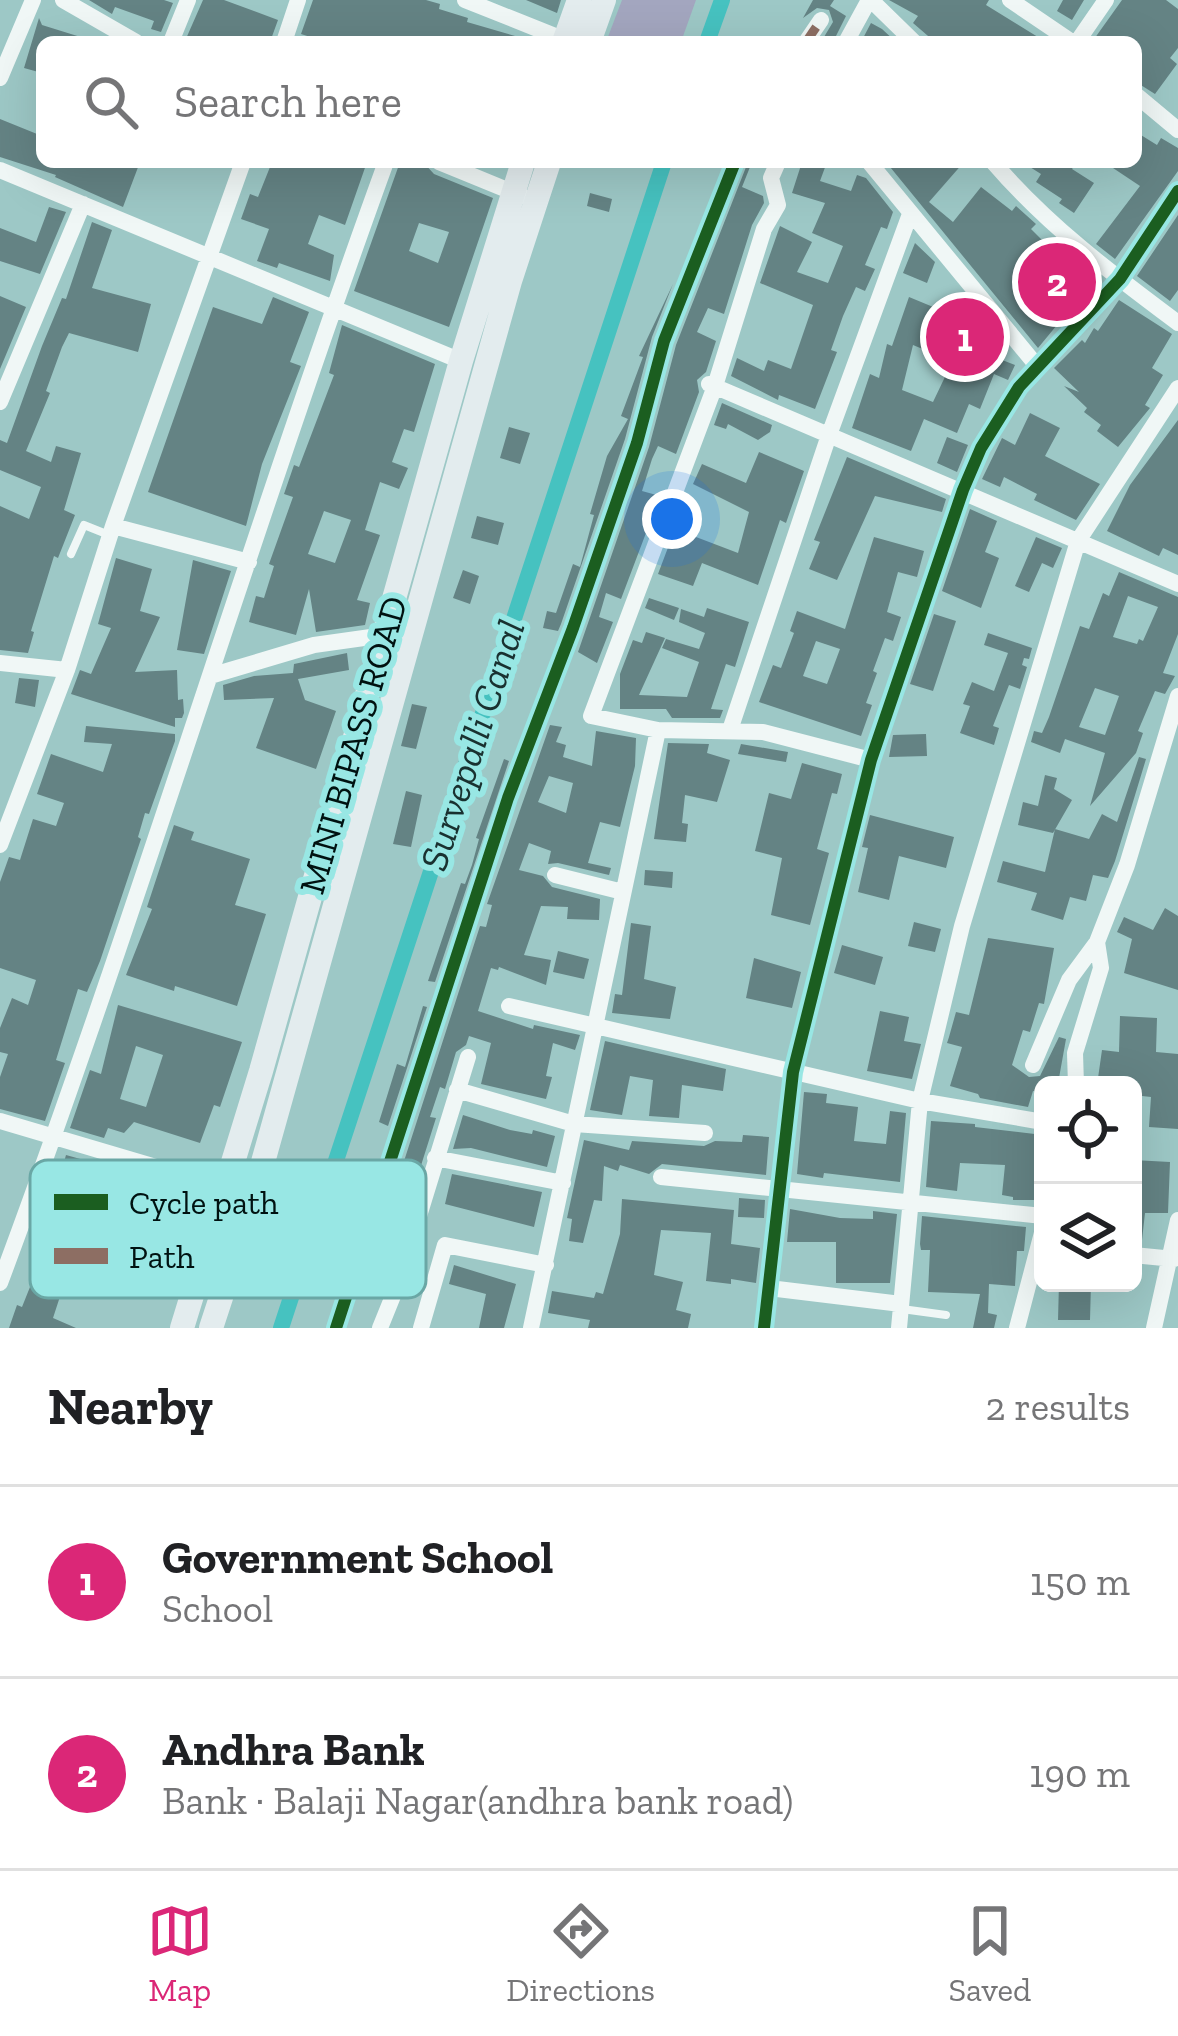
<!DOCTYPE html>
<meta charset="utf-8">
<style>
body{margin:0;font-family:"Zilla Slab",serif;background:#f2f2f2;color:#202124}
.controls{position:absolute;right:36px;bottom:36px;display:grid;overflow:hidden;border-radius:18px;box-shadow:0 12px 48px #0002}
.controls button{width:108px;height:108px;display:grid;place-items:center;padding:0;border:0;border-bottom:3px solid #e0e0e0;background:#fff;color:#202124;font:60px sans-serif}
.you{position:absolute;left:672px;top:519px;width:42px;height:42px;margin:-30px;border:9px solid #fff;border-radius:50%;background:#1a73e8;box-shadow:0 0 0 18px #1a73e833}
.badge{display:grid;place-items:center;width:78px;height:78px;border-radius:50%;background:#db2777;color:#fff;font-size:39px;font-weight:700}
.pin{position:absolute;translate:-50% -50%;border:6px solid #fff;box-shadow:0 3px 12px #0006}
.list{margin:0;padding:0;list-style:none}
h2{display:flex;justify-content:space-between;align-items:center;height:156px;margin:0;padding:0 48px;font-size:51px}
h2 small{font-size:39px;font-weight:400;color:#757577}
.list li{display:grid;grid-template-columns:78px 1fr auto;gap:36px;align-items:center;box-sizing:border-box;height:192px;padding:0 48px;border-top:3px solid #e0e0e0}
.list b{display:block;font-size:45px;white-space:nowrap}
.list p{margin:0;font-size:39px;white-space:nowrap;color:#757577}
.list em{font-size:39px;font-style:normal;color:#757577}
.icon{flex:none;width:66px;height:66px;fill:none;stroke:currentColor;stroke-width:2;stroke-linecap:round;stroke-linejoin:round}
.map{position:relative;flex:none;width:1178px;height:1328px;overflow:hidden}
.search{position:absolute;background:#fff;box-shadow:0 12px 48px #0002;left:36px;right:36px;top:36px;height:132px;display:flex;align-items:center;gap:30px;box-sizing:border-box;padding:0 42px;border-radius:18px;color:#757577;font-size:45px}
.sheet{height:540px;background:#fff}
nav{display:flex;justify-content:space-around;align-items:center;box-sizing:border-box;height:168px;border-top:3px solid #e0e0e0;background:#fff;font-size:33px;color:#757577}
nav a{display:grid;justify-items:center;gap:6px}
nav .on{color:#db2777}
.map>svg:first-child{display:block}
.green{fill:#a3a6bf}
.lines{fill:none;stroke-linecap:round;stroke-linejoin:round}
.canal{stroke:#46c2c0;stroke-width:16}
.building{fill:#648384;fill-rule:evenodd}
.lane{stroke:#f0f7f6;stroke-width:8}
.street{stroke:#f0f7f6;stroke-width:16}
.secondary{stroke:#e3ecee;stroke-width:24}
.quiet{stroke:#8d6e63;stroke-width:9;stroke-dasharray:18 9;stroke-linecap:butt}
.cycleway-casing{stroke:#98e7e4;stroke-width:20}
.cycleway{stroke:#1b5e20;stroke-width:12}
.labels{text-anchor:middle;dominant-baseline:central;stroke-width:12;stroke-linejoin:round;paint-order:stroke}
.street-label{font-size:36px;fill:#001211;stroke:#98e7e4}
.water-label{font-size:39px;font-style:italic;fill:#193130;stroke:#98e7e4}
.key{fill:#98e7e4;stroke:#6aa7a5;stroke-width:3}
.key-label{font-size:33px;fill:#001211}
</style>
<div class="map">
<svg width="1178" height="1328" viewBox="0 0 1178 1328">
<rect width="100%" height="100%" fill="#9dc8c6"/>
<path class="green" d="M622,0H696L681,42H606Z"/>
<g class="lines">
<path class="canal" d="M707,42L722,0
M281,1328L664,162"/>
</g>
<path class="building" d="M89,0H164L173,3L161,32L151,29L154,21L115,7L112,14Z
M203,0H224L278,20L270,42L185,41Z
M313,0H426L440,4L439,9L468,18L467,22L536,42H356L335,36L333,42H326L301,34Z
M526,0H561L557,13Z
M813,0H834L830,6L846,16L833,42H821L833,22L829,10L817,8L803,18Z
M889,0H989L986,5L1046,42H935L913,23L918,16Z
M1063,0H1084L1072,20L1057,11Z
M1122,0H1166L1178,9V48L1170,58L1177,64L1155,94L1136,82V42H1092Z
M39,18L42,25L87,39L86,42H42V73L24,68Z
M871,23L882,29L896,42H861Z
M0,119L42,136V162H140L123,207L55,177L56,175L0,157Z
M1136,132L1157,145L1161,138L1178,148V171L1115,259L1096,244L1140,186L1104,162H1136Z
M272,162H367L345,225L319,215L308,244L334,255L330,281L279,263L277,268L257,261L269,229L241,219L250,194L258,197Z
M400,162H423L434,174L493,198L449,327L354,291ZM419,223L449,232L438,263L409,251Z
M748,162H752L742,187L763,196L764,203L752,225L724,314L708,308L697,332L716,341L706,372L697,380L699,392L676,454L658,446L652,459L642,491L660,496L621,599L606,593L599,617L613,622L597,663L578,652L649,447L676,345Z
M802,162H827L820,181L851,191L857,175L866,178L893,212L887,229L881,227L865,265L875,269L865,291L856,287L843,316L831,350L837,352L815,409L779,395L778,400L731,376L737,358L764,371L768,360L791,369L813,305L760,283L780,226L812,242L797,272L828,283L843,246L812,233L825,203L792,193Z
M886,162H964L929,202L953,222L981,187L1012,211L1016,206L1036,224L1031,229L1055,253L1049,260L1085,291L1038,348Z
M1022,162H1077L1072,169L1094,183L1074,213L1059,203L1062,199L1036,182L1041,174Z
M590,193L612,199L609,212L587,206Z
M49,207L66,212L40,274L0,261V228L36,242Z
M1178,215V290L1170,301L1137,276Z
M92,222L112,230L92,288L151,304L138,352L69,333L62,347L46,391L50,393L26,451L51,462L56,446L81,453L64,510L75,515L58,558L54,556L31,631L34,632L28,653L0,650V506L29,519L41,487L0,470V440L7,443L42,346L62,298L66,299Z
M915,243L935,262L927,283L903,273Z
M673,284L652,337L625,439L561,624L558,631L543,628L547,611L556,613L573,564L580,567L594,515L590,514L607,456L628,419L621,416L643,357L639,356Z
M0,296L26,307L0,369Z
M273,297L309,312L290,362L301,366L262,464L246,526L148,492L213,307L262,324Z
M909,297L938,309L925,350L913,345L902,390L933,402L954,358L951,357L956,342L1015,365L1008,380L994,374L980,409L969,404L957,433L924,419L911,451L852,428L870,374L879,378L887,344L892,346Z
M1119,300L1172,334L1152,368L1163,375L1145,405L1150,408L1118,447L1097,431L1101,425L1084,412L1087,408L1064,386L1079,392L1054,368L1082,340L1085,343L1094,328L1098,331Z
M342,325L435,364L414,432L404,429L392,462L408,468L399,489L380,482L365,530L380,535L357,600L370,603L365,625L316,632L309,589L296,635L249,622L256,596L264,598L274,566L269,564L293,497L284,494L294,465L299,467L334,375L329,373ZM324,511L351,520L335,563L308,554Z
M722,403L772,425L770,432L758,440L728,424L726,429L714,425Z
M1030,413L1060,428L1045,456L1100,484L1076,520L1034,500L1037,494L1004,477L1000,487L982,479L1002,438L1015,445Z
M1178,420V555L1163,548L1159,556L1107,531L1130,485Z
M509,427L530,433L520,464L500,458Z
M947,437L968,445L957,472L937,463Z
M759,452L804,471L786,523L780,520L758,585L702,563L693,586L658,574L675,529L738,553L749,512L693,484L702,464L746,483Z
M847,457L946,499L942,512L875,496L837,580L809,569L820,542L814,540Z
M970,509L997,521L985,552L999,558L981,608L942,591Z
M477,516L504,523L498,545L471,538Z
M874,537L924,551L917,577L898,572L887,612L901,617L893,641L885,638L873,671L877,673L866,703L872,705L861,736L759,702L773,665L781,668L794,633L790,631L797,611L845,629ZM816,641L840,649L827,684L803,676Z
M1036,537L1062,548L1053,568L1042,563L1029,592L1015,586Z
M116,558L152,569L140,611L160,617L135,672L177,670L178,700L183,699L184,713L182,718H175V727L71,694L80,670L91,674L111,628L98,624Z
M193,560L231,571L204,654L177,650Z
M463,570L479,576L470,604L453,598Z
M1119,572L1178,597V634L1163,673L1175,676L1165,694L1155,691L1138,731L1143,733L1136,753L1090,806L1105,753L1065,739L1060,753L1031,742L1034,731L1042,733L1049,717L1080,626L1089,629L1103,593L1109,596ZM1128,596L1158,607L1143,641L1139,639L1137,644L1113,637ZM1095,688L1119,696L1105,735L1079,727Z
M649,598L679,608L674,620L645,608Z
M707,608L749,622L735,667L726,664L711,709L723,710L720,718H672L666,709H620V674L633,640L642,643L646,632L665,638L639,695L687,697L699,662L662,648L666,639L699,649L705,633L679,622L681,609L704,617Z
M934,614L956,621L933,691L910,684Z
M988,633L1032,648L1029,659L1024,658L1022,665L1027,667L1020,689L1009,685L993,726L999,728L994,745L960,733L970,706L963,704L972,682L994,691L1008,653L984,645Z
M347,653L349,670L298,679L305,700L336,711L316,769L256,748L274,698L224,700L223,685L254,676L293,673L294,664Z
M19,678L39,680L35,707L15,703Z
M412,704L427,707L416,749L401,746Z
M550,725L562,727L556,742L566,745L563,757L592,766L596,731L636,738L635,766L620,827L600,822L588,863L611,868L609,875L558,863L548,864L551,851L529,843L519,870L543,876L552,887L600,899L599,920L567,919L568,907L541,906L524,955L551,960L546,985L499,967L498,970L491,968L478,1011L533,1029L534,1025L580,1035L575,1050L553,1043L546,1076L552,1077L546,1099L481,1084L491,1043L469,1036L466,1045L456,1052L445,1089L440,1087L430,1117L436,1118L412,1194L395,1189L480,926L486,927L492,905L487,904ZM549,776L573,783L566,813L538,802Z
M86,726L175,734V741L149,814L145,813L138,837L141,839L100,961L87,992L78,989L56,1060L65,1063L45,1121L0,1109V1077L8,1054L0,1052V1028L12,998L28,1005L36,980L0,968V882L9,857L20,860L33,819L56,826L64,803L37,794L51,754L103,772L112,744L84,742Z
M926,734L927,756L889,757L893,735Z
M668,743L709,744L707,753L730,760L717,802L685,795L682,823L688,824L686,842L654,839Z
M741,744L788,752L786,762L738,754Z
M1139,757L1146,759L1115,861L1108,878L1093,875L1086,901L1070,897L1063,920L1031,910L1037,893L997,882L1003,861L1045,872L1055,829L1089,839L1102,814L1117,822Z
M504,759L509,761L435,982L428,981L461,883L465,884L472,865L479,839L476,838Z
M802,763L842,774L837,794L832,793L817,849L829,853L810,925L771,915L782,858L755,851L769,793L791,799Z
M1045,775L1057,778L1054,789L1072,800L1053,833L1018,825L1023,802L1038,806Z
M406,791L422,795L411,847L393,844Z
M870,815L954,837L946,868L899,856L889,900L858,892L868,848L862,847Z
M174,825L194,832L191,840L250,859L235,905L266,914L237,1006L175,986L174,991L126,975L152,909L147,907Z
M645,870L673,872L672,888L644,885Z
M1165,908L1178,916V990L1124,973L1132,939L1117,932L1124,917L1153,930Z
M914,922L941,929L935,952L908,946Z
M631,923L651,926L644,979L676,987L670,1019L612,1013L615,994L622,995Z
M988,938L1054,948L1044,1004L1039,1003L1030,1032L1023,1030L1012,1065L1029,1077L1040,1076L1059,1037L1066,1039L1059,1078L1063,1085H1043V1093L1033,1091L1028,1107L980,1098L978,1094L950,1086L962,1047L947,1043L949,1037L956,1012L969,1015Z
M842,945L883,957L875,985L834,973Z
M558,951L589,959L584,979L553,972Z
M754,958L801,972L792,1008L746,998Z
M118,1005L242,1042L220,1107L214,1105L200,1143L134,1122L124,1133L108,1128L104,1138L70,1128L90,1070L101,1074ZM136,1046L163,1055L146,1107L120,1099Z
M423,1006L427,1007L388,1126L379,1122L397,1064L405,1067Z
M880,1011L909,1017L904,1041L921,1044L912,1079L867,1071Z
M1120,1016L1157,1018L1156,1052L1178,1054V1129L1149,1127L1151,1097L1133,1095V1085H1097L1102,1050L1119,1052Z
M605,1041L726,1069L723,1091L682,1085L679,1118L649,1116L653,1080L630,1076L622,1115L590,1110Z
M804,1092L827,1094L826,1103L858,1107L854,1141L886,1144L890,1111L906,1113L900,1182L824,1173L823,1178L797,1174Z
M463,1115L510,1130L532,1134L533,1130L555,1136L547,1167L471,1148L453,1149Z
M931,1121L975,1124V1127L1043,1135L1040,1200H1013V1197L1002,1195L1005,1165L960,1163L957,1191L926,1187Z
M743,1135L769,1137L766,1175L662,1164L649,1174L620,1165L618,1171L604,1166L602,1201L594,1200L583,1243L569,1241L572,1219L567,1218L584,1140L629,1150L632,1141L704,1146L715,1141L742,1142Z
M66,1155L102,1165L94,1193L85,1190L76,1220L93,1226L85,1251L75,1278L67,1275L53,1318L76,1328H9L17,1305L22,1307L48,1242L57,1212L45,1208L51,1185L57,1187Z
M1133,1160L1170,1162L1168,1213H1145L1142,1240L1133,1239Z
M452,1174L542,1192L534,1227L445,1204Z
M739,1198L765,1200L764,1218L738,1217Z
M622,1199L734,1210L731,1244L760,1248L756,1283L731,1279V1284L706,1281L711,1233L661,1230L654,1275L683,1282L676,1310L691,1314L688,1328H588L590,1320L548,1313L552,1291L594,1298L596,1292L603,1294L620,1234Z
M790,1209L840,1218L873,1219V1211L897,1214L890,1283H836V1242H787Z
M922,1216L1026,1227L1024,1251H1017L1015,1286L989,1284L988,1313L997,1315L994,1328H973L980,1294L928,1292L930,1250H921L920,1244Z
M454,1265L516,1284L504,1328H479L486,1294L449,1284Z
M1059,1283H1091L1090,1320H1058Z"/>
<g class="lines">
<path class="lane" d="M71,554L84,525L109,535
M902,1309L946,1315"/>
<path class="street" d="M63,0L136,42
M465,0L565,40
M871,0L914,42
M1010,0L1072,42
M171,42L188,0
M284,42L298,0
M806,42L821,20
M846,42L869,0
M1077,42L1106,0
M0,78L33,0
M1136,95L1178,130
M439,162L522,196
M778,162L771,178L778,205L764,229L715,386L591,716L658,730L763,732L871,760
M869,162L1037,366
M993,162C1048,226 1111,273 1178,323
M0,170L461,361
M709,384L1178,584
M0,402L83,204
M113,526L249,562
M0,663L67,670
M210,676L314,645L385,635
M730,730L829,435L910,214
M0,845L67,670L113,526L243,162
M555,875L623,892
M509,1006L920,1101L1043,1122
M1033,1065L1069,980L1097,942
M1076,1085L1075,1053L1101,968L1097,942L1127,865L1178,696
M457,1090L574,1124L705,1133
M0,1121L254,1196
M435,1158L563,1183
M661,1177L1043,1216
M1133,1255L1174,1259
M0,1283C138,913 251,533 386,162
M769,1288L901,1304
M336,1328L508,798L573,628L637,443L664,341L735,162
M380,1328L399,1281L468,1057
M421,1328L445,1245L546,1265
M531,1328L658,730
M764,1328L793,1072L871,760L963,490L981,448L1019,387L1120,279L1178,191
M899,1328L920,1101L962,926L1078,541L1178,388
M1017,1328L1043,1229
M1154,1328L1178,1220"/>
<path class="secondary" d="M564,42L579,0
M589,42L604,0
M182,1328L261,1071L461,361L523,162
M211,1328L249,1212L510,281L549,162"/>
<path class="quiet" d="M806,42L821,20"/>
<defs>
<path id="cycleway" d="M336,1328L508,798L573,628L637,443L664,341L735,162
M764,1328L793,1072L871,760L963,490L981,448L1019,387L1120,279L1178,191"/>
</defs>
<use href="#cycleway" class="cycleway-casing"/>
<use href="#cycleway" class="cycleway"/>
</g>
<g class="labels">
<g class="street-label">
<text transform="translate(353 745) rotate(-74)">MINI BIPASS ROAD</text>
</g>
<g class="water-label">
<text transform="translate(472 745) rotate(-72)">Survepalli Canal</text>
</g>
</g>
<rect x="30" y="1160" width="396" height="138" rx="18" class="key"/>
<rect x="54" y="1194" width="54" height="16" fill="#1b5e20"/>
<rect x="54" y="1248" width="54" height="16" fill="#8d6e63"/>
<g class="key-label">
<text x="129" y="1214">Cycle path</text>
<text x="129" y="1268">Path</text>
</g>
</svg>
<div class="controls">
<button><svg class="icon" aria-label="locate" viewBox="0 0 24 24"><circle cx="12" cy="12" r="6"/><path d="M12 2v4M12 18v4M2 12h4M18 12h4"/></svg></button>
<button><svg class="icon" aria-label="layers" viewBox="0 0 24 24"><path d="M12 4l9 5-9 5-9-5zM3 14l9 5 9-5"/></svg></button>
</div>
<div class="you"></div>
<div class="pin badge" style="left:965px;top:337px">1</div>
<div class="pin badge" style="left:1057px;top:282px">2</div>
<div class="search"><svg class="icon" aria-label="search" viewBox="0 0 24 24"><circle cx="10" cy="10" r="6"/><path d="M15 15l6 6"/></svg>Search here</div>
</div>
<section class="sheet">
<h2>Nearby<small>2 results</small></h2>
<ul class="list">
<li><span class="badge">1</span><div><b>Government School</b><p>School</p></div><em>150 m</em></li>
<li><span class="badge">2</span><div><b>Andhra Bank</b><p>Bank · Balaji Nagar(andhra bank road)</p></div><em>190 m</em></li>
</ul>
</section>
<nav>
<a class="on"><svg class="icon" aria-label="map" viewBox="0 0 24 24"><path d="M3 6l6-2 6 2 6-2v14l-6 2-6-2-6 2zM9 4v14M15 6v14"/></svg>Map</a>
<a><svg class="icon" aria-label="directions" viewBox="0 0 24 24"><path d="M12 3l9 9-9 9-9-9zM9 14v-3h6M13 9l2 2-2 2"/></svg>Directions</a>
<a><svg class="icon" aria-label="saved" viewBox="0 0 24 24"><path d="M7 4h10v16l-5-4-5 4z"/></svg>Saved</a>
</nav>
